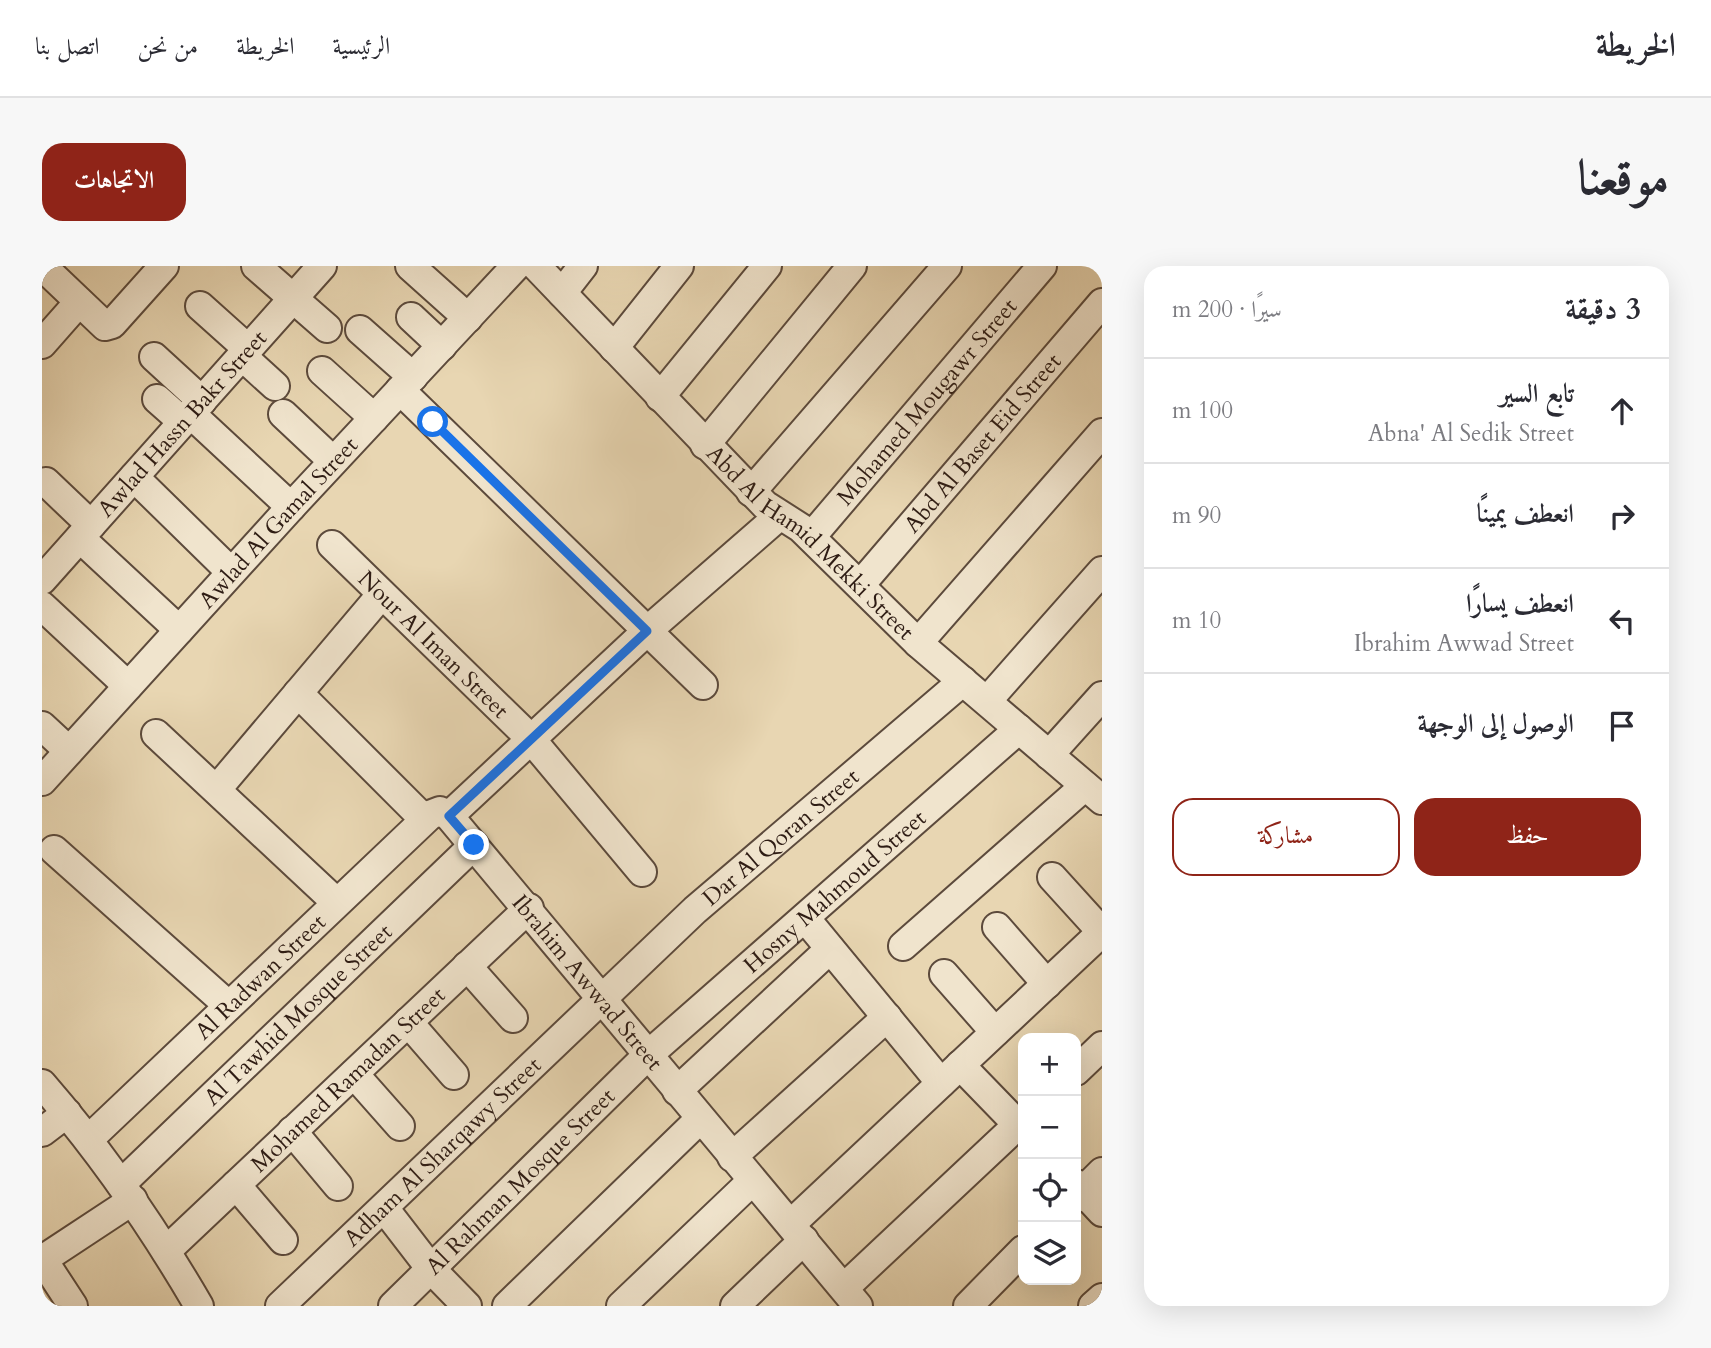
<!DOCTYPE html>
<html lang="ar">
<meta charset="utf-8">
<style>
body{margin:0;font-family:Cardo,Amiri,serif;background:#f7f7f7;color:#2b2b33;direction:rtl}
.controls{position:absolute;right:21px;bottom:21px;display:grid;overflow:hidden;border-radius:14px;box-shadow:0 7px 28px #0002}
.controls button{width:63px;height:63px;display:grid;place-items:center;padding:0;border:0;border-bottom:2px solid #e1e1e2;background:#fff;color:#2b2b33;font:35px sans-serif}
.stop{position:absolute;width:21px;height:21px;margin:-16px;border:5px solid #1a73e8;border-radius:50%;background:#fff}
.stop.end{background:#1a73e8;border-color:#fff;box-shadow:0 2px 7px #0008}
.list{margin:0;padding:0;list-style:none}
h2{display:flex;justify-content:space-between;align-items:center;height:91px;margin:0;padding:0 28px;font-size:30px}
h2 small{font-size:23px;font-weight:400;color:#7c7c81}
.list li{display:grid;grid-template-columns:46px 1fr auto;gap:21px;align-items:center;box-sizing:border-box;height:105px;padding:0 28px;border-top:2px solid #e1e1e2}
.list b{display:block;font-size:26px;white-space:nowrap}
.list p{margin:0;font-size:23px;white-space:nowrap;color:#7c7c81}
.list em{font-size:23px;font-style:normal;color:#7c7c81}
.actions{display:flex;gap:14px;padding:21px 28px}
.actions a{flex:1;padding:16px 0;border:2px solid #8f2418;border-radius:21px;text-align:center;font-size:24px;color:#8f2418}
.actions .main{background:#8f2418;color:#fff}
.icon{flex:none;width:38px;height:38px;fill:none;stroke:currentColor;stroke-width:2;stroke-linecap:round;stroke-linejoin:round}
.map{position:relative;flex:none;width:1060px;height:1040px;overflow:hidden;direction:ltr;border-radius:21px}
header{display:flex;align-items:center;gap:42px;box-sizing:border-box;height:98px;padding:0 35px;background:#fff;border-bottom:2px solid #e1e1e2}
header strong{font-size:33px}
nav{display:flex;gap:38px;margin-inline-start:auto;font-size:24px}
.intro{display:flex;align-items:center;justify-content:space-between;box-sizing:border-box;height:168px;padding:0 42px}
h1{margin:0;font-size:49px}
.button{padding:18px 32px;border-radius:21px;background:#8f2418;color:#fff;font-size:24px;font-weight:700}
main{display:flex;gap:42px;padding:0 42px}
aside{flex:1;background:#fff;border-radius:21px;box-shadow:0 7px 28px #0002}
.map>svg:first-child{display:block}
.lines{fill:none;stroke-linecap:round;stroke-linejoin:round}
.minor-casing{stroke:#5c4a3c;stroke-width:32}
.minor{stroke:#f0e4cd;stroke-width:28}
.route{stroke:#1a73e8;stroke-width:9}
.labels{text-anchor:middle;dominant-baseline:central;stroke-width:6;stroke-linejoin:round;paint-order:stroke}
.street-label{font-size:23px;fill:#2e1c14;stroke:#f0e4cd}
</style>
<header>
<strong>الخريطة</strong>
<nav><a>الرئيسية</a><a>الخريطة</a><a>من نحن</a><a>اتصل بنا</a></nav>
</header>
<div class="intro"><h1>موقعنا</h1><a class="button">الاتجاهات</a></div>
<main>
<aside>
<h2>3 دقيقة<small>سيرًا · 200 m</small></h2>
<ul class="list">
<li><svg class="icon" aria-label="ahead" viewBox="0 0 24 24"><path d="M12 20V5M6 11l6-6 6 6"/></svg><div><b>تابع السير</b><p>Abna' Al Sedik Street</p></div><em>100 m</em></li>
<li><svg class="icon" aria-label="right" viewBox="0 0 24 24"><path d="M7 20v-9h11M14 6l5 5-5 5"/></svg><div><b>انعطف يمينًا</b></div><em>90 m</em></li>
<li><svg class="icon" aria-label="left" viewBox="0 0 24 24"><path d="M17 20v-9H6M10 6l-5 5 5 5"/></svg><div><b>انعطف يسارًا</b><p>Ibrahim Awwad Street</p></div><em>10 m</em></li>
<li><svg class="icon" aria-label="arrive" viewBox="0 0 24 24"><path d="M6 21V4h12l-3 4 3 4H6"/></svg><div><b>الوصول إلى الوجهة</b></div></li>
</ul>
<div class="actions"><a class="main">حفظ</a><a>مشاركة</a></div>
</aside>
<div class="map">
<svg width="1060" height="1040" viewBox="0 0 1060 1040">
<rect width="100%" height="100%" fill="#e8d6b2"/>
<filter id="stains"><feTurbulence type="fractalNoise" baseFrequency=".00286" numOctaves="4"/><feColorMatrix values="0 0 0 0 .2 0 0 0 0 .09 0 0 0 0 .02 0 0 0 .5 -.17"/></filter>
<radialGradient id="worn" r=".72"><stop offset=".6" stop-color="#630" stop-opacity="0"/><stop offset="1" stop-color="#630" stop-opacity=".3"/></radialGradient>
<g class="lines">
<defs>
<g id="minor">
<path d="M0,0L63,60L70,58L122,0"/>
<path d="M214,0L285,62"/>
<path d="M368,0L426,52"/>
<path id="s1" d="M494,0L723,239L759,262L876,377L1060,534"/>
<path d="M520,27L541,0"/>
<path d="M158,40L206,83"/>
<path d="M369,51L400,80"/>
<path d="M318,64L371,111"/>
<path d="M0,78L37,36"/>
<path d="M572,82L637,0"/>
<path d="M200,90L233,120"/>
<path d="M112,91L160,135"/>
<path d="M280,105L332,152"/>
<path d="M358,124L661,419"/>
<path d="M618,131L725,0"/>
<path d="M115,133L141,156"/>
<path d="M149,148L249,241"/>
<path d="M241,148L291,195"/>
<path d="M663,179L810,0"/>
<path d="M92,211L189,306"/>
<path d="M4,216L49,259"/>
<path d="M709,226L905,0"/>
<path id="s2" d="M769,271L1000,0"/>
<path d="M38,272L137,364"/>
<path id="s3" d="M290,279L488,472L600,606"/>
<path id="s4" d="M0,314L280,0"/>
<path id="s5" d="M819,318L1060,37"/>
<path d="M0,340L86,420"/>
<path d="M876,377L1060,167"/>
<path id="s6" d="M256,427L377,548L385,550L398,545L407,550L816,1040"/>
<path d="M945,435L1060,305"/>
<path d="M0,460L27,485"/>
<path d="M114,468L294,636"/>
<path d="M1007,489L1060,430"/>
<path id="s7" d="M0,515L249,241L474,0"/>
<path d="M175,523L339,329"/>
<path d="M407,550L605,365L737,250"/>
<path d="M12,584L186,739"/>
<path d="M1010,611L1060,666"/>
<path d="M763,652L899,817"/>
<path d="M955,661L1005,718"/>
<path d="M861,680L1043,520"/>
<path d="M425,700L471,752"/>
<path d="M902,708L953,766"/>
<path d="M366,756L412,809"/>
<path d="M918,799L981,864"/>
<path d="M1034,805L1060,780"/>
<path d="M312,808L358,860"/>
<path d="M0,818C60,887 111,961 157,1040"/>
<path d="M635,825L788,683"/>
<path d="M250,865L296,920"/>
<path d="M0,866L25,847"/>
<path id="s8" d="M47,873L388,549"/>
<path d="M690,891L845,751"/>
<path id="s9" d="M79,918L432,579"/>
<path d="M1034,918L1060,946"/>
<path d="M194,919L241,974"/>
<path d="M1034,932L1060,906"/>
<path d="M342,942L389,1003L425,1040"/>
<path d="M749,958L1060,666"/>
<path id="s10" d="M124,985L487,642"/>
<path d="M0,994L91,934"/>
<path d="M1,994L31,1040"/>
<path d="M802,1022L981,854"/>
<path id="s11" d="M238,1040L653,644L921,415"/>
<path id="s12" d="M351,1040L606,789L977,463"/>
<path d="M465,1040L658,853"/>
<path d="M579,1040L710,915"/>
<path d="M693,1040L762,974"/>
<path d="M926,1040L981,984"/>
<path d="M1051,1040L1060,1032"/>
</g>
</defs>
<use href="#minor" class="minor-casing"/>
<use href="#minor" class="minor"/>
</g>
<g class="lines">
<path class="route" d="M391,156L605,365L407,550L432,579"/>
</g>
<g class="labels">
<g class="street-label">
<text stroke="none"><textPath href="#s2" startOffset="178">Mohamed Mougawr Street</textPath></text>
<text stroke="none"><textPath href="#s4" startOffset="210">Awlad Hassn Bakr Street</textPath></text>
<text stroke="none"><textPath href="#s5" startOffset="186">Abd Al Baset Eid Street</textPath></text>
<text stroke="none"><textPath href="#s7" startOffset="350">Awlad Al Gamal Street</textPath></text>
<text stroke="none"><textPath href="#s1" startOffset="390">Abd Al Hamid Mekki Street</textPath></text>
<text stroke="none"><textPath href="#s3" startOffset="142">Nour Al Iman Street</textPath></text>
<text stroke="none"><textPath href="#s11" startOffset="686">Dar Al Qoran Street</textPath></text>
<text stroke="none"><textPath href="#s12" startOffset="606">Hosny Mahmoud Street</textPath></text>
<text stroke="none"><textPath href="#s8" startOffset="236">Al Radwan Street</textPath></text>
<text stroke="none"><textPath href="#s6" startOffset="420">Ibrahim Awwad Street</textPath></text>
<text stroke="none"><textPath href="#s9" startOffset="245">Al Tawhid Mosque Street</textPath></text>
<text stroke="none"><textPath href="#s10" startOffset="250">Mohamed Ramadan Street</textPath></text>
<text stroke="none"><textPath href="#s11" startOffset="224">Adham Al Sharqawy Street</textPath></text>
<text stroke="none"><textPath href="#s12" startOffset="178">Al Rahman Mosque Street</textPath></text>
</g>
</g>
<rect width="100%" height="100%" filter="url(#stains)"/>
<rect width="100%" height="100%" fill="url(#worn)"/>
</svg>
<div class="controls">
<button>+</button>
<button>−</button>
<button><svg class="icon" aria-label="locate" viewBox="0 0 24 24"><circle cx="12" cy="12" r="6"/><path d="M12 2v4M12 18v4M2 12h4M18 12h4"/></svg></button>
<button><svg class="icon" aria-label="layers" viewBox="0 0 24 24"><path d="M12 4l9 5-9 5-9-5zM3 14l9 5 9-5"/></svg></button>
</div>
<div class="stop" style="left:391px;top:156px"></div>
<div class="stop end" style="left:432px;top:579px"></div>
</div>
</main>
